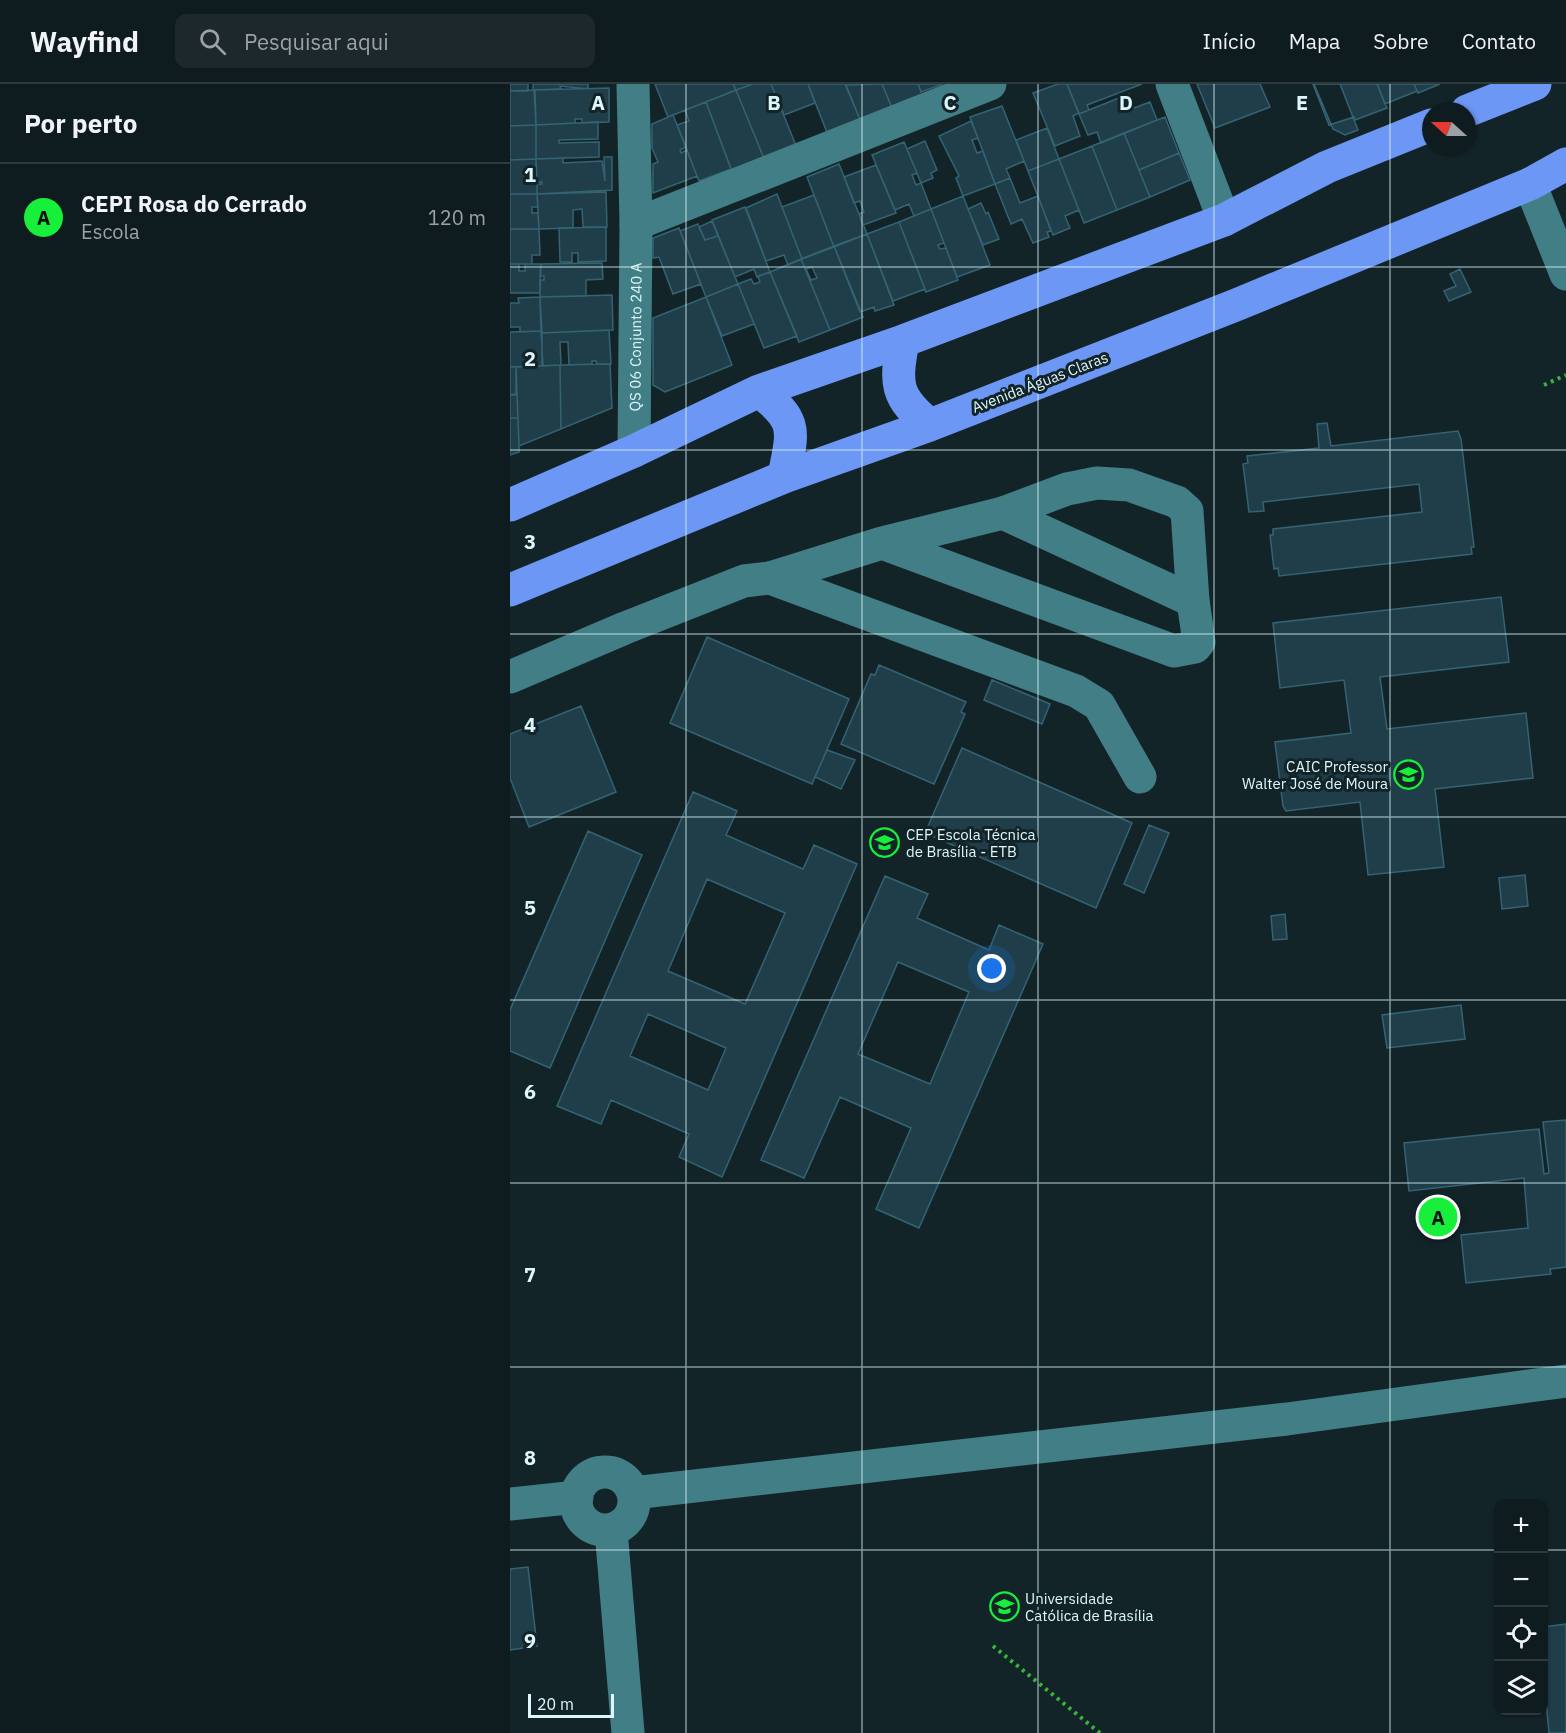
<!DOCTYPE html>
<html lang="pt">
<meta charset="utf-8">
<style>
body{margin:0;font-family:"IBM Plex Sans",sans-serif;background:#1c282c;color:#f1f3f6}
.controls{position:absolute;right:18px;bottom:18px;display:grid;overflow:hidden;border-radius:12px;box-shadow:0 2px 4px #0004}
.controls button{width:54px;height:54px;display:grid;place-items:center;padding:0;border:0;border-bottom:2px solid #2e393d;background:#0e1b1f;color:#f1f3f6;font:30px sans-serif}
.compass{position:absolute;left:912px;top:18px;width:54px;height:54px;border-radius:50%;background:#0e1b1f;box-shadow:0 2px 4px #0004;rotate:291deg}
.scale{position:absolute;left:18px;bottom:15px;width:86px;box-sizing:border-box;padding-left:6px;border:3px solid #ddf7fd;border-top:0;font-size:16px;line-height:21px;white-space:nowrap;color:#ddf7fd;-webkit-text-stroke:4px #132429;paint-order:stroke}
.you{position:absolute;left:482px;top:885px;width:21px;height:21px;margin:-15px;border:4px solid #fff;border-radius:50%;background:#1a73e8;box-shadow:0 0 0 9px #1a73e833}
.badge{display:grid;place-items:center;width:39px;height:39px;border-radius:50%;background:#17ef3a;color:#111;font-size:20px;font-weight:700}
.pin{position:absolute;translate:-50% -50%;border:3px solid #fff;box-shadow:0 2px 6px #0006}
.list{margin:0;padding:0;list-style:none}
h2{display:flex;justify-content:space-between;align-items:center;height:78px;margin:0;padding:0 24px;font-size:26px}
h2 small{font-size:20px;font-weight:400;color:#9ba1a4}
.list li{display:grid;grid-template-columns:39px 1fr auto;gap:18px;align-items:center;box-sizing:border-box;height:108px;padding:0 24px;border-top:2px solid #2e393d}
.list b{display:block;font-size:22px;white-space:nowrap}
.list p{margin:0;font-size:20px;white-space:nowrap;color:#9ba1a4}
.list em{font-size:20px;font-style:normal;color:#9ba1a4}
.icon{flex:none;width:33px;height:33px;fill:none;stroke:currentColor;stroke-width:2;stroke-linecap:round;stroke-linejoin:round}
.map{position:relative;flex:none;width:1056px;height:1649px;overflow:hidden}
header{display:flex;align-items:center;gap:36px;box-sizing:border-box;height:84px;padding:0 30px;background:#0e1b1f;border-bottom:2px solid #2e393d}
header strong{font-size:28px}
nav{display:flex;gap:33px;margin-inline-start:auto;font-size:21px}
.search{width:420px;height:54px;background:#1c282c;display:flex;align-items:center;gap:15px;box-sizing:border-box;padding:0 21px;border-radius:12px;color:#9ba1a4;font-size:22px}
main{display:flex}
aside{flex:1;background:#0e1b1f}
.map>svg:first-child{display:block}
.building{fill:#203e49;stroke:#346373;stroke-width:1.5;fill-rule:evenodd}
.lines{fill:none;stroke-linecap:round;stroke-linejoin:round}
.path{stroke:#3ab43a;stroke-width:4;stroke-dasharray:3 4.5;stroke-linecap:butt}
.minor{stroke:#417e85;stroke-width:33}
.major{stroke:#6c97f5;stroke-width:33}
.grid{fill:none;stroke:#ddf7fd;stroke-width:1.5;stroke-opacity:0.55}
.labels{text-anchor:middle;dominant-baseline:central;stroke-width:6;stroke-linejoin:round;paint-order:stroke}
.street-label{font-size:15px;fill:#ddf7fd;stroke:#132429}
.poi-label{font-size:15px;fill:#ddf7fd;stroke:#132429;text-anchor:start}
.grid-label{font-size:20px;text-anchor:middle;font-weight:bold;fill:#ddf7fd;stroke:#132429;stroke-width:6;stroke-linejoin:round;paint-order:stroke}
</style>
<header>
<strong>Wayfind</strong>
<div class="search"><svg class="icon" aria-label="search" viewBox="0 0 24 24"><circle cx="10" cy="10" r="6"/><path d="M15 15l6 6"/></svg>Pesquisar aqui</div>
<nav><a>Início</a><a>Mapa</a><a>Sobre</a><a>Contato</a></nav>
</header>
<main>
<aside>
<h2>Por perto<small></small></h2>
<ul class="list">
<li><span class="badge">A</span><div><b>CEPI Rosa do Cerrado</b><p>Escola</p></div><em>120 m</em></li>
</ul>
</aside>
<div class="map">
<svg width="1056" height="1649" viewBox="0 0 1056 1649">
<rect width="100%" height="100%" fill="#132429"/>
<path class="building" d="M0,0H18V7H0Z
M23,0H78V5L50,2L51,5L23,6Z
M145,0H223L226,6L158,33Z
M223,0H243L226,6Z
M243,0H261L287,64L255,77L226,6Z
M261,0H298L305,19L274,31Z
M298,0H335L351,38L318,51Z
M372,0L383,26L351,38L336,1Z
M372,0H408L413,12L382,24Z
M408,0H433L411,8Z
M548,0H557L569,29L563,32L570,52L545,62L523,9Z
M557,0H632L577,21L579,26L569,30Z
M687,0H750L760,23L705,44Z
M803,0H867L877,24L845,36L844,33L819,41Z
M804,0H830L848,46L835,51L823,45Z
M867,0H904L907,7L875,20Z
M904,0H930L908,9Z
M99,4V38L72,39V35H65V39L26,41L24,6Z
M25,6L26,41L0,42V7Z
M226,6L255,77L223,90L196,18Z
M619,10L624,24L640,18L647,36L591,59L587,48L578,51L569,30Z
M196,18L221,85L189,97L167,41L179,37L175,26Z
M492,22L514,77L496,85L500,94L485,100L460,33Z
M163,31L176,63L170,66L171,69L177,66L187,92L143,109V80L148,78L142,64V40Z
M655,33L669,69L629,86L614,49Z
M461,37L468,54L462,56L467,69L473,67L485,100L453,112L446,94L449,92L429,52Z
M88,38V55L49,56V59L89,58V73L26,75V41Z
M26,41V75L0,76V42Z
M537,44L549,75L518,87L506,56Z
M614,49L640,113L607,126L582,62Z
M415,57L427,86L421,89L423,94L411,99L397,65Z
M394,58L407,89L402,91L406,101L411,99L421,125L404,132L399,120L385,126L362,71Z
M582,62L607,126L574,139L549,75Z
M669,69L680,96L640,113L629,86Z
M94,73H102V106L27,110V100H32V98H27L26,75L53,74V79L92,77L95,97Z
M26,75V82H17V99H27V110H0V76Z
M549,75L569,126L555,132L560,144L543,151L518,87Z
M329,80L357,150L324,163L297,93Z
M366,81L386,129L353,141L349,130L354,128L350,117L344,119L334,93Z
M500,94L510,119L528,112L541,147L537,148L539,153L523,159L512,135L501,140L485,100Z
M96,108L97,143H73L72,125L63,126V144L29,145L27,110Z
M0,110H27L28,123H22V129H28L29,145H0Z
M267,110L292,175L278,181L274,171L256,177L236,124Z
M304,111L324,163L292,175L272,123Z
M453,112L480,181L447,193L421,125Z
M471,119L476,130L478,128L489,155L473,161L458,125Z
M235,123L260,188L247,193L244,185L225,193L202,136Z
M421,125L434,159L428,161L430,165L436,164L448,196L416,208L389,138Z
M202,137L208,152L195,156L189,143Z
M389,138L415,205L383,217L357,150Z
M188,140L195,156L208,152L228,200L196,213L170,147Z
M96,143V177L68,178V169H62V178H50L49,144Z
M169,144L191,200L163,210L149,173L143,174V154Z
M0,145H29L30,171H22V180H0Z
M357,150L384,221L365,227L364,223L350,228L324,162Z
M324,162L353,233L320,246L291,175ZM302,183L307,194L301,196L296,185Z
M291,175L320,246L289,258L260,188Z
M92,179L93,195L76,196V212L30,213V196H34V192H30L31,180Z
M0,180H9V187H15V180H31L30,209H0Z
M950,185L961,208L939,217L934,207L946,202L940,190Z
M260,188L287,252L254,264L228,200L241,195L244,200L250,198L248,192Z
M228,200L244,240L212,252L196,213Z
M102,211L103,246L32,249L30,213Z
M30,213L31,247L10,248V243H0V219H9L8,214Z
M196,213L222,281L155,308L143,301V234Z
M99,246L101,280H87L86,277H82V280L59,281L58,258H50L51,281L32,282V249Z
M31,247L33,282L0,283V248Z
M100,280L102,324L51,345L50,281Z
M50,281L51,345L9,362L6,283Z
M0,283H6V310L0,311Z
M0,311H7L8,334H0Z
M0,334H8L9,362V368L0,371Z
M817,339L821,362L948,347L951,355L964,463H961L962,470L769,492L768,484L764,485L760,451H763V445L912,428L909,400L753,418L754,427L739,428L733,380L738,379L737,372L809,364L807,340Z
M991,513L999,578L870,593L877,645L1016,629L1023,694L925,705L934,783L858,791L850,718L776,727L773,722L765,658L841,649L834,596L770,604L763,539Z
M197,553L339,615L302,700L160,639Z
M369,581L456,618L451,628L455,630L424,700L331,660L361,590L365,591Z
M482,596L540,620L532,640L474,616Z
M71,622L106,708L19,743L0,694V650Z
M452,664L622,739L586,824L415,749Z
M317,666L345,676L331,705L305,693Z
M183,708L227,727L216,751L293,785L304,761L347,780L212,1093L169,1073L179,1050L101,1016L91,1040L47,1022ZM197,795L275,829L235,920L158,887ZM138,930L216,964L198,1006L120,972Z
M639,741L659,749L634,809L614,800Z
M78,747L132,771L40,984L0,967V926Z
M1015,791L1018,822L992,825L989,794Z
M375,792L418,810L407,834L479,866L489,841L533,860L409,1144L366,1125L401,1044L330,1013L294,1094L251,1076ZM388,878L459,908L420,1000L348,970Z
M775,830L777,855L763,856L761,832Z
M951,921L955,955L877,964L872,931Z
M1056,1036V1183L1040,1185L1041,1190L956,1199L951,1151L1018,1144L1014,1094L899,1107L894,1059L1029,1045L1034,1090L1039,1089L1033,1038Z
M18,1483L27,1562L0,1566V1485Z
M1056,1540V1649H1039L1034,1595V1543Z"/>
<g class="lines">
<path class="path" d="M1034,301L1056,291
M483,1562L590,1649"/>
<g class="minor">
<path d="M123,0L126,140L480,0"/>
<path d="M662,0L714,136"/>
<path d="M1020,100L1056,190"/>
<path id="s1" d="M124,367L126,140"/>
<path d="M493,429L683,517"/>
<path d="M260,494L372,459L493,429L557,405L587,399L619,401L667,418L677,427L683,517L689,558L685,563L664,567L372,459"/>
<path d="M0,593L115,544L234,497L260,494L566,607L589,621L630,693"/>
<circle cx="95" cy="1417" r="29"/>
<path d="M123,1409L777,1335L1056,1297"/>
<path d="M0,1420L67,1413"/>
<path d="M101,1446L118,1649"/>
</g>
<path class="major" d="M957,27L1025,0
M393,257C385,300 385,313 420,341
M249,307C290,338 282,348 274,393
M0,421L124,367L249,307L393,257L714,136L817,83L921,41
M0,506L274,393L420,341L726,221L1020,100L1056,80"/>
</g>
<path class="grid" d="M176,0V1649M352,0V1649M528,0V1649M704,0V1649M880,0V1649M0,183H1056M0,366H1056M0,550H1056M0,733H1056M0,916H1056M0,1099H1056M0,1283H1056M0,1466H988M1034,1466H1056"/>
<defs>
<symbol id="school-ring" viewBox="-11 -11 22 22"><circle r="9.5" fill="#132429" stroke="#17ef3a" stroke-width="1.5"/><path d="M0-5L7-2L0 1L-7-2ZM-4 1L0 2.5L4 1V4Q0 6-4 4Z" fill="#17ef3a"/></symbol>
<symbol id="university-ring" viewBox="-11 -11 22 22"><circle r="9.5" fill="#132429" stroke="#17ef3a" stroke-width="1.5"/><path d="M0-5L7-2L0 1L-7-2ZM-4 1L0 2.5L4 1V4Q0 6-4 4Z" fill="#17ef3a"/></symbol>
</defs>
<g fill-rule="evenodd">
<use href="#school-ring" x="882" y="674" width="33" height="33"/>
<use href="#university-ring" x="358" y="742" width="33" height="33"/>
<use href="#university-ring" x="478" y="1506" width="33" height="33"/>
</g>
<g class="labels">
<g class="street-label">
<text stroke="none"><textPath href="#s1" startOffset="114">QS 06 Conjunto 240 A</textPath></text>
<text transform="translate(530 298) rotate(-21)">Avenida Águas Claras</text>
</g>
<g class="poi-label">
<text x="878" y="682" text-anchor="end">CAIC Professor<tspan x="878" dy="17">Walter José de Moura</tspan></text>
<text x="396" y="750">CEP Escola Técnica<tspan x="396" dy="17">de Brasília - ETB</tspan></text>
<text x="515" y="1514">Universidade<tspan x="515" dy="17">Católica de Brasília</tspan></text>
</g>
</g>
<g class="grid-label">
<text x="88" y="26">A</text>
<text x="264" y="26">B</text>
<text x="440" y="26">C</text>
<text x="616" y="26">D</text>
<text x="792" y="26">E</text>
<text x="20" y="98">1</text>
<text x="20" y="282">2</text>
<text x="20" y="465">3</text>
<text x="20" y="648">4</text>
<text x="20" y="831">5</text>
<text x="20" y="1015">6</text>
<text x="20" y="1198">7</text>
<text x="20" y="1381">8</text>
<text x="20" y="1564">9</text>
</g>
</svg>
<div class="controls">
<button>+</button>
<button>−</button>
<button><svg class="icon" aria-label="locate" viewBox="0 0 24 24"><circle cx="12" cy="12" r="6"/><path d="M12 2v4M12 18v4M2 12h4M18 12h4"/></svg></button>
<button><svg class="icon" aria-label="layers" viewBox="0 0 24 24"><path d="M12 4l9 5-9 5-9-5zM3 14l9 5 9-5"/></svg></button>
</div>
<svg class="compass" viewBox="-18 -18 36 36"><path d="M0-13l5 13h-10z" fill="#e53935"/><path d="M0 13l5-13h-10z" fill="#9ba1a4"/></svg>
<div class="scale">20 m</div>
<div class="you"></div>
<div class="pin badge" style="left:928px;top:1133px">A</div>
</div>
</main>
